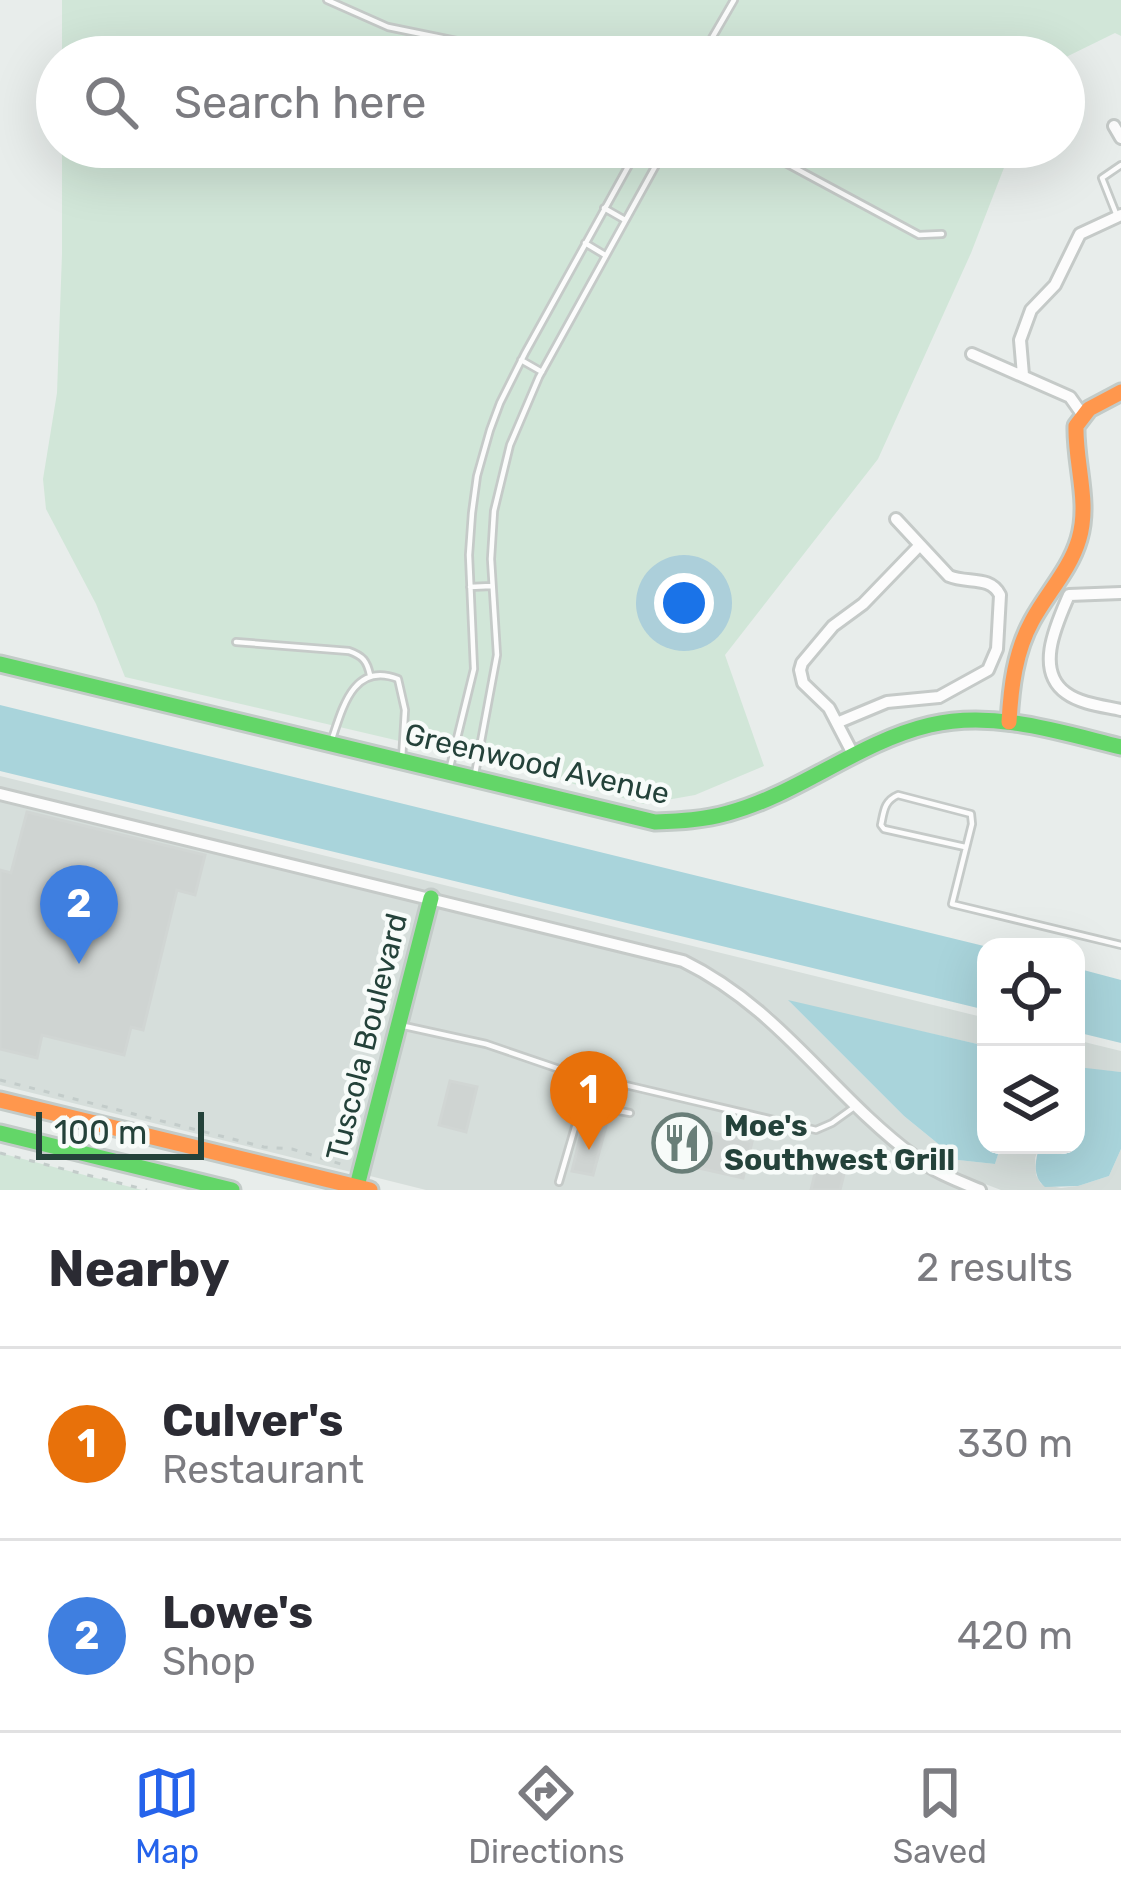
<!DOCTYPE html>
<style>
body{margin:0;font-family:Rubik,sans-serif;background:#f2f2f3;color:#2b2b33}
.controls{position:absolute;right:36px;bottom:36px;display:grid;overflow:hidden;border-radius:24px;box-shadow:0 12px 48px #0002}
.controls button{width:108px;height:108px;display:grid;place-items:center;padding:0;border:0;border-bottom:3px solid #e1e1e2;background:#fff;color:#2b2b33;font:60px sans-serif}
.scale{position:absolute;left:36px;bottom:30px;width:168px;box-sizing:border-box;padding-left:12px;border:6px solid #24423a;border-top:0;font-size:33px;line-height:42px;white-space:nowrap;color:#24423a;-webkit-text-stroke:9px #f7fbf9;paint-order:stroke}
.you{position:absolute;left:684px;top:603px;width:42px;height:42px;margin:-30px;border:9px solid #fff;border-radius:50%;background:#1a73e8;box-shadow:0 0 0 18px #1a73e833}
.badge{display:grid;place-items:center;width:78px;height:78px;border-radius:50%;background:#2563eb;color:#fff;font-size:39px;font-weight:700}
.pin{position:absolute;translate:-50% -99px;filter:drop-shadow(0 3px 6px #0008)}
.pin::after{content:'';position:absolute;top:63px;width:42px;height:36px;background:inherit;clip-path:polygon(0 0,100% 0,50% 100%)}
.list{margin:0;padding:0;list-style:none}
h2{display:flex;justify-content:space-between;align-items:center;height:156px;margin:0;padding:0 48px;font-size:51px}
h2 small{font-size:39px;font-weight:400;color:#7c7c81}
.list li{display:grid;grid-template-columns:78px 1fr auto;gap:36px;align-items:center;box-sizing:border-box;height:192px;padding:0 48px;border-top:3px solid #e1e1e2}
.list b{display:block;font-size:45px;white-space:nowrap}
.list p{margin:0;font-size:39px;white-space:nowrap;color:#7c7c81}
.list em{font-size:39px;font-style:normal;color:#7c7c81}
.icon{flex:none;width:66px;height:66px;fill:none;stroke:currentColor;stroke-width:2;stroke-linecap:round;stroke-linejoin:round}
.map{position:relative;flex:none;width:1121px;height:1190px;overflow:hidden}
.search{position:absolute;background:#fff;box-shadow:0 12px 48px #0002;left:36px;right:36px;top:36px;height:132px;display:flex;align-items:center;gap:30px;box-sizing:border-box;padding:0 42px;border-radius:66px;color:#7c7c81;font-size:45px}
.sheet{height:540px;background:#fff}
nav{display:flex;justify-content:space-around;align-items:center;box-sizing:border-box;height:168px;border-top:3px solid #e1e1e2;background:#fff;font-size:33px;color:#7c7c81}
nav a{display:grid;justify-items:center;gap:6px}
nav .on{color:#2563eb}
.map>svg:first-child{display:block}
.built{fill:#d6dedb}
.green{fill:#d1e6d8}
.water{fill:#a9d4db}
.building{fill:#cfd4d2;stroke:#d1d6d4;stroke-width:3}
.lines{fill:none;stroke-linecap:round;stroke-linejoin:round}
.lane-casing{stroke:#c5cac8;stroke-width:10}
.street-casing{stroke:#c5cac8;stroke-width:16}
.fast-casing{stroke:#c3cbc8;stroke-width:21}
.slow-casing{stroke:#c3cbc8;stroke-width:21}
.path{stroke:#c3ccca;stroke-width:3;stroke-dasharray:6 9;stroke-linecap:butt}
.lane{stroke:#fcfcfc;stroke-width:4.5}
.street{stroke:#fcfcfc;stroke-width:10}
.fast{stroke:#63d668;stroke-width:15}
.slow{stroke:#ff974d;stroke-width:15}
.labels{text-anchor:middle;dominant-baseline:central;stroke-width:9;stroke-linejoin:round;paint-order:stroke}
.street-label{font-size:30px;fill:#24423a;stroke:#f7fbf9}
.poi-label{font-size:30px;font-weight:bold;fill:#24423a;stroke:#f7fbf9;text-anchor:start}
</style>
<div class="map">
<svg width="1121" height="1190" viewBox="0 0 1121 1190">
<rect width="100%" height="100%" fill="#e8edeb"/>
<path class="built" d="M0,776L986,1018V1046L790,1002L904,1116L958,1160L995,1164L1001,1145H1040L1035,1158L1036,1175L1041,1184L1061,1188L1078,1186L1109,1176L1121,1149V1190H1001L951,1171L920,1154L882,1121L772,1012L717,971L684,955L0,787Z
M0,800L423,903L355,1173L0,1085Z
M435,906L656,959L681,967L711,982L765,1022L874,1131L914,1164L963,1190H426L366,1175Z
M1076,1040L1121,1051V1072L1076,1068Z"/>
<path class="green" d="M62,0H1121V36L1115,33L1064,58L62,57Z
M62,147H1012L971,253L878,459L725,655L764,766L695,795L644,804L532,772L125,677L96,604L46,509L43,479L57,393L62,254Z
M0,1153L142,1190H0Z"/>
<path class="water" d="M0,705L988,947H986V1010L0,771Z
M1076,968L1121,980V1043L1076,1032Z
M788,1000L986,1046V1145H1001L995,1164L958,1160L904,1116Z
M1077,1067L1121,1072V1149L1109,1176L1078,1186L1045,1187C1032,1177 1035,1160 1040,1145H1076Z"/>
<path class="building" d="M27,812L205,855L195,895L177,890L143,1030L131,1027L124,1055L42,1035L37,1058L0,1049V870L11,873Z
M450,1081L477,1087L466,1132L439,1125Z
M584,1121L606,1126L593,1175L572,1171Z
M677,1124L752,1142L743,1178L668,1161Z
M818,1160L846,1166L840,1190H811Z"/>
<g class="lines">
<defs>
<path id="lane" d="M327,0L388,27L535,57
M701,57L734,0
M756,147L919,235L942,234
M604,208L625,220
M1117,216L1102,178L1121,165
M585,243L605,255
M521,360L542,372
M470,587L491,586
M236,642L349,651C363,656 367,661 370,675
M332,739C343,706 354,662 398,679L405,710L402,759
M450,767L474,669L469,555L472,513L477,476L490,430L500,403L525,353L639,147
M475,774L497,655L491,559L494,511L510,445L539,377L666,147
M965,847L884,829L881,825C884,811 884,801 898,795L971,814L972,824L952,904L1121,945
M404,1026L486,1044L562,1070L816,1130L832,1123L853,1108
M559,1182L580,1110L592,1106L630,1113"/>
<path id="street" d="M1114,126L1121,138
M972,354L1070,397L1082,414
M1023,375L1020,340L1031,310L1055,285L1080,234L1121,215
M1121,593L1069,595C1057,623 1034,670 1066,693C1081,704 1103,706 1121,710
M839,722L887,702L939,697L988,670L997,649L1000,595C990,575 967,584 949,576L896,519
M854,756L829,708L803,683L800,670L802,663L833,626L863,604L920,545
M0,794L683,961C781,1009 830,1094 915,1157C934,1172 958,1181 980,1190"/>
<path id="fast" d="M0,664L655,822C680,821 704,820 728,813C799,794 858,742 930,725C994,710 1060,732 1121,747
M0,1133L232,1190
M356,1190L431,898"/>
<path id="slow" d="M1009,722C1011,687 1015,652 1032,621C1047,593 1070,570 1079,539C1090,502 1075,464 1076,426L1089,409L1121,392
M0,1100L370,1190"/>
</defs>
<use href="#lane" class="lane-casing"/>
<use href="#street" class="street-casing"/>
<use href="#fast" class="fast-casing"/>
<use href="#slow" class="slow-casing"/>
<path class="path" d="M0,1080L264,1147L292,1149L344,1165
M0,1153L147,1190"/>
<use href="#lane" class="lane"/>
<use href="#street" class="street"/>
<use href="#fast" class="fast"/>
<use href="#slow" class="slow"/>
</g>
<defs>
<symbol id="restaurant-ring" viewBox="-11 -11 22 22"><circle r="9.5" fill="#f7fbf9" stroke="#697e78" stroke-width="1.5"/><path d="M-5-6h1v4h1v-4h1v4h1v-4h1v5L-1.5 .5V6h-2V.5L-5-1ZM5-6V6H3V1.5H1.5Q1.5-4 5-6Z" fill="#697e78"/></symbol>
</defs>
<g fill-rule="evenodd">
<use href="#restaurant-ring" x="649" y="1110" width="66" height="66"/>
</g>
<g class="labels">
<g class="street-label">
<text transform="translate(537 764) rotate(13)">Greenwood Avenue</text>
<text transform="translate(367 1037) rotate(-76)">Tuscola Boulevard</text>
</g>
<g class="poi-label">
<text x="724" y="1126">Moe's<tspan x="724" dy="34">Southwest Grill</tspan></text>
</g>
</g>
</svg>
<div class="controls">
<button><svg class="icon" aria-label="locate" viewBox="0 0 24 24"><circle cx="12" cy="12" r="6"/><path d="M12 2v4M12 18v4M2 12h4M18 12h4"/></svg></button>
<button><svg class="icon" aria-label="layers" viewBox="0 0 24 24"><path d="M12 4l9 5-9 5-9-5zM3 14l9 5 9-5"/></svg></button>
</div>
<div class="scale">100 m</div>
<div class="you"></div>
<div class="pin badge" style="left:589px;top:1150px;background:#e8710a">1</div>
<div class="pin badge" style="left:79px;top:964px;background:#3f7fe0">2</div>
<div class="search"><svg class="icon" aria-label="search" viewBox="0 0 24 24"><circle cx="10" cy="10" r="6"/><path d="M15 15l6 6"/></svg>Search here</div>
</div>
<section class="sheet">
<h2>Nearby<small>2 results</small></h2>
<ul class="list">
<li><span class="badge" style="background:#e8710a">1</span><div><b>Culver's</b><p>Restaurant</p></div><em>330 m</em></li>
<li><span class="badge" style="background:#3f7fe0">2</span><div><b>Lowe's</b><p>Shop</p></div><em>420 m</em></li>
</ul>
</section>
<nav>
<a class="on"><svg class="icon" aria-label="map" viewBox="0 0 24 24"><path d="M3 6l6-2 6 2 6-2v14l-6 2-6-2-6 2zM9 4v14M15 6v14"/></svg>Map</a>
<a><svg class="icon" aria-label="directions" viewBox="0 0 24 24"><path d="M12 3l9 9-9 9-9-9zM9 14v-3h6M13 9l2 2-2 2"/></svg>Directions</a>
<a><svg class="icon" aria-label="saved" viewBox="0 0 24 24"><path d="M7 4h10v16l-5-4-5 4z"/></svg>Saved</a>
</nav>
